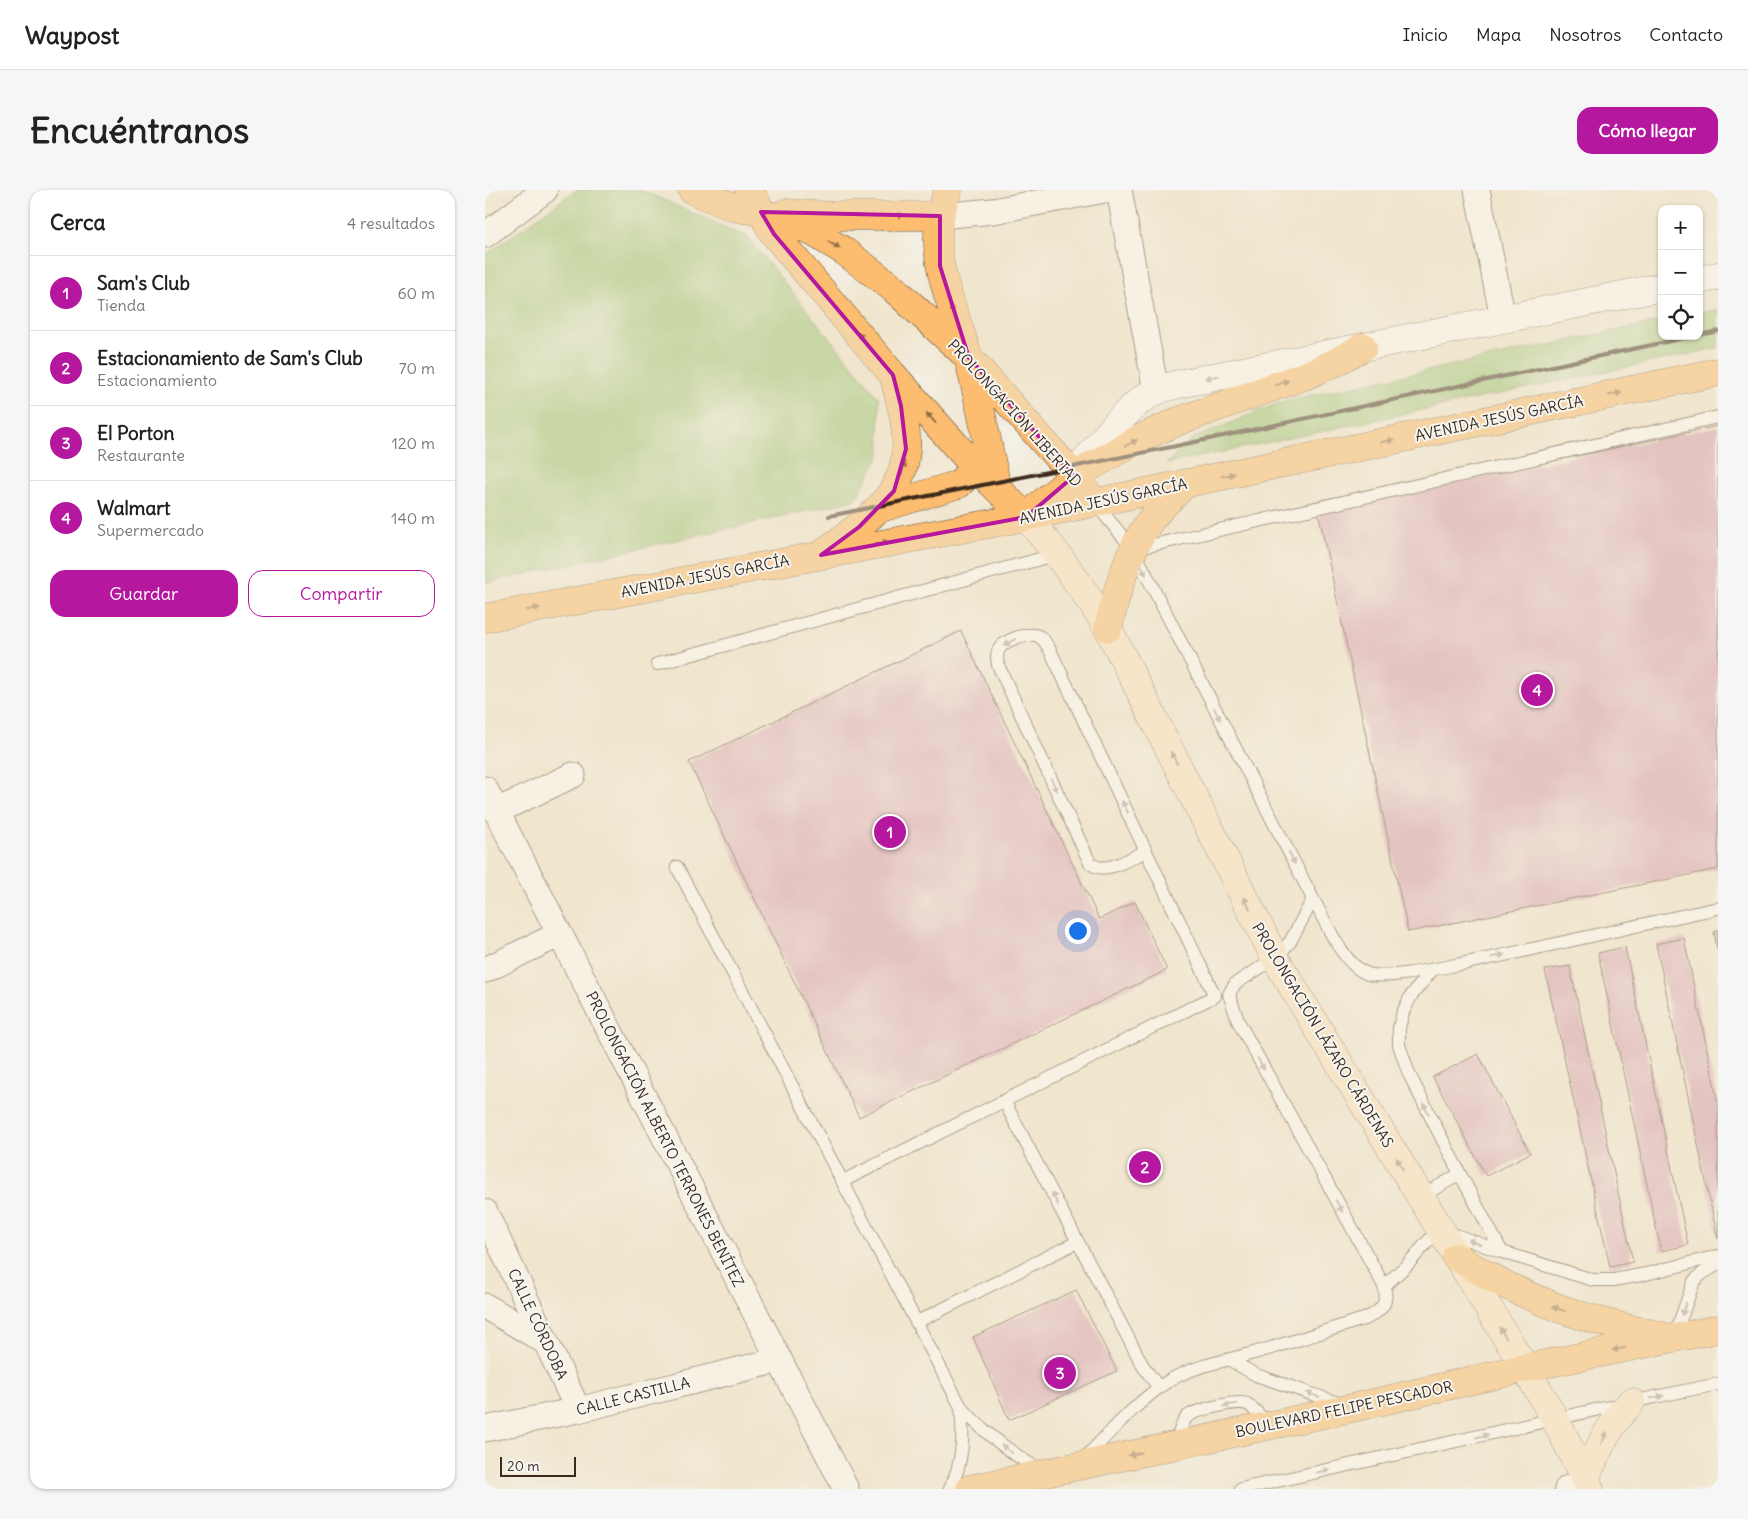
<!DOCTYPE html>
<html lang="es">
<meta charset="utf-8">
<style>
body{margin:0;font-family:Delius,sans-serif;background:#f6f6f6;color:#222}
.controls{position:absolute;right:15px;top:15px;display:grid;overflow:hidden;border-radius:10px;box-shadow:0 1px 4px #0004}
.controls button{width:45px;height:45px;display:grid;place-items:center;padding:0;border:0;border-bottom:1px solid #e0e0e0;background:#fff;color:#222;font:25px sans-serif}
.scale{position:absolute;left:15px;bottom:12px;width:76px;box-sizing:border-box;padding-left:5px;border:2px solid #3b2a1e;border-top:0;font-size:14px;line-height:18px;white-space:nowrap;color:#3b2a1e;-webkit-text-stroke:4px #f6f6f2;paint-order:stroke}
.you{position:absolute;left:592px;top:740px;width:18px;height:18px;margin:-12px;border:4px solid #fff;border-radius:50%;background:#1a73e8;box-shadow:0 0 0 8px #1a73e833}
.badge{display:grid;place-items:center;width:32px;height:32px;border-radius:50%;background:#b5179e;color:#fff;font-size:16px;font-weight:700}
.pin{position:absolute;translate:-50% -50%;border:2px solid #fff;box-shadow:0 1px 5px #0006}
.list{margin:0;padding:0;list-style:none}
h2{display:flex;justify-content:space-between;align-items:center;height:65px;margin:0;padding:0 20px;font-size:21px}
h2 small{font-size:16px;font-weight:400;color:#767676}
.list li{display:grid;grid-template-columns:32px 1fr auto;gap:15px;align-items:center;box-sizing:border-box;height:75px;padding:0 20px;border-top:1px solid #e0e0e0}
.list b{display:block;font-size:19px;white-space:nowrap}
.list p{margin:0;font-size:16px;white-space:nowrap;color:#767676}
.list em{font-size:16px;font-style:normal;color:#767676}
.actions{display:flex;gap:10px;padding:15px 20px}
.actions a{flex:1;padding:11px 0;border:1px solid #b5179e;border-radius:15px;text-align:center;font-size:18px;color:#b5179e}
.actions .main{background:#b5179e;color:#fff}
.icon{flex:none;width:28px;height:28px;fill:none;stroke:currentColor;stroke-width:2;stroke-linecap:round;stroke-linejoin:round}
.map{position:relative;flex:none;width:1233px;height:1299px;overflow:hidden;border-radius:15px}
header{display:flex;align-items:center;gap:30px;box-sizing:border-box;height:70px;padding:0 25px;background:#fff;border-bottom:1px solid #e0e0e0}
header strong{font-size:24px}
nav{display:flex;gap:28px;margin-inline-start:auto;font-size:18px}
.intro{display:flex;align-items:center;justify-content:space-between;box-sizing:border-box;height:120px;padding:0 30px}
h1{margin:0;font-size:35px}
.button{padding:12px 22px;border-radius:15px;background:#b5179e;color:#fff;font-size:18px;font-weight:700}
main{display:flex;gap:30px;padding:0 30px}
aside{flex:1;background:#fff;border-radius:15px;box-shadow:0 1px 4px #0004}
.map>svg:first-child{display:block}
.green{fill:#98c573;stroke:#6a7848}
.building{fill:#d59cb2}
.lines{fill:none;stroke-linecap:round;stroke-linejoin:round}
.service-casing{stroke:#564638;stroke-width:14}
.minor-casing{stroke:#564638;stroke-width:27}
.tertiary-casing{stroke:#564638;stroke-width:29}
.secondary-casing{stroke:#564638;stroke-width:29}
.primary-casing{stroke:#564638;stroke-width:29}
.service{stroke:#fff;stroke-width:12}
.minor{stroke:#fff;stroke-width:25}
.tertiary{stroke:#fff;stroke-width:28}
.secondary{stroke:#fee5c5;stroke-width:28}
.primary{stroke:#fcbd6f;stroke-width:28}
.rail{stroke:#3b2a1e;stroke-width:4}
.oneway{fill:#926c42}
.oneway2{fill:#a79f9a}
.oneway3{fill:#9c8872}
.marked{fill:none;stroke:#b5179e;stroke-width:4;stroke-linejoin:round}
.labels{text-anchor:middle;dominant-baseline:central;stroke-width:4;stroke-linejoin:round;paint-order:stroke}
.street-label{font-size:15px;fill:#3b2a1e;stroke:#f6f6f2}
</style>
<header>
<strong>Waypost</strong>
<nav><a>Inicio</a><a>Mapa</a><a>Nosotros</a><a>Contacto</a></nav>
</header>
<div class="intro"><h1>Encuéntranos</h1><a class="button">Cómo llegar</a></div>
<main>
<aside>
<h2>Cerca<small>4 resultados</small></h2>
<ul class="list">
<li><span class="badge">1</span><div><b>Sam's Club</b><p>Tienda</p></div><em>60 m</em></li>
<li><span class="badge">2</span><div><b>Estacionamiento de Sam's Club</b><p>Estacionamiento</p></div><em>70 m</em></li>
<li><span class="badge">3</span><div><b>El Porton</b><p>Restaurante</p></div><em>120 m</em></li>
<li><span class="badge">4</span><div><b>Walmart</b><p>Supermercado</p></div><em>140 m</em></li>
</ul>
<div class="actions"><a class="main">Guardar</a><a>Compartir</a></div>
</aside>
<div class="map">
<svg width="1233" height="1299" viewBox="0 0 1233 1299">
<rect width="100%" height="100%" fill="#f6f6f2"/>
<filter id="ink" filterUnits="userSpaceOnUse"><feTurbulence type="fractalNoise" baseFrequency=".02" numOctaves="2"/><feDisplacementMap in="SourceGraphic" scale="10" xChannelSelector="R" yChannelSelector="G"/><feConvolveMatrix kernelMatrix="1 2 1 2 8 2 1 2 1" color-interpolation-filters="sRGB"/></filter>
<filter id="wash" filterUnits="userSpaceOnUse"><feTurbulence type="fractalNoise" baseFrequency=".0096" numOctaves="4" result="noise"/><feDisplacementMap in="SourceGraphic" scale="20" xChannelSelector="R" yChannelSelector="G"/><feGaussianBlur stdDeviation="1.12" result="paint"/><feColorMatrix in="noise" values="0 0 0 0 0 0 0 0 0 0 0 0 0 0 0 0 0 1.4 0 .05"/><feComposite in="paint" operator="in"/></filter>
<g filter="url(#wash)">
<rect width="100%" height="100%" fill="#f0e5cd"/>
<path class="green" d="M91,0H156L262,47L394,208L395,265L370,310L0,393V65Z
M1233,119V158L681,274L707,249L798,211L1177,131V146H1214V123Z"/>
<g id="blocks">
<path class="building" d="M1233,236V679L923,742L833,321Z
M476,441L614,729L650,712L682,780L374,927L204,572Z
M1233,741V758H1232L1229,742Z
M1199,748L1233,913V1049L1171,754Z
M1140,757L1203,1055L1176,1061L1113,763Z
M1085,776L1148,1072L1125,1077L1060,780Z
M993,864L1045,963L1001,986L948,887Z
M591,1100L632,1181L524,1230L488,1147Z"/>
</g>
</g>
<g filter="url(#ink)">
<use href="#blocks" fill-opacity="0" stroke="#564638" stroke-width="1"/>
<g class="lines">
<defs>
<path id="service" d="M609,312L648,359L828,709C840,730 858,776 883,784C903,790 959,777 981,773C1065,756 1149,736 1233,718
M650,359L1233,227
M172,474L573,364
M192,677L476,1217C499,1243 526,1263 556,1281
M519,911L658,1176L674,1198
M975,984L1017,1062
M358,991L730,806L565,460C562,456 560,450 555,447C545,441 521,449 514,459C511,464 512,469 513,475L605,673C620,686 645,668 661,661
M935,1007L975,984L924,884L914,855V838L918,822L926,806L948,779
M899,1096L921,1076L954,1039L1017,1062L1108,1090H1129L1161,1084L1233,1066
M432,1132L592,1052
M1189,1148L1209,1091L1218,1083L1233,1074
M745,1170L771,1185L856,1214
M690,1256C693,1247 696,1233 702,1227C709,1220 753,1210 762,1214C770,1218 777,1229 784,1236
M598,1270C622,1245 656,1208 685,1190C709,1176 739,1171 765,1164C805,1153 843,1140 882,1128C897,1120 904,1113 899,1096L753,831L744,804L750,794L790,768L805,752L828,709
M465,1299C478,1272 479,1247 476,1217
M756,1299L1146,1212L1233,1194"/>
<path id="minor" d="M634,0L671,201
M992,0L1018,128
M455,26L508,21L620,0
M0,45L60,0
M0,599L361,1299
M12,621L88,585
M0,780L75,744
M0,1022L93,1220
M0,1116L61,1152
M0,1239L93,1220L294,1170
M1082,1299L1100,1289"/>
<path id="tertiary" d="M1214,90L1233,86
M590,284C611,259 642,214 671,201C678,198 686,196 694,194L1177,97"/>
<path id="secondary" d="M541,327C572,361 598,399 623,438L790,768L1040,1178L1070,1229L1105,1299
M1100,1289C1114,1258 1122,1238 1146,1212"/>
<path id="primary" d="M207,0L247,17L276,22L324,40L359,61L409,99L484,168L582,278L609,312
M264,0L289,44L408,185L490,277L541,327
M463,0C460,8 457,17 455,26C445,77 472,123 484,171C495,213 503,256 512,298
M300,23L347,26H455
M393,319L474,294L490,277L498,261
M544,324L589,286L650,251L691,232L822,185L849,173L878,157
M341,361C376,335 419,307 421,260C423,236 415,211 409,188
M0,428L541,327L1233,182
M623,438C632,401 642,364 664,332C674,318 689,305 701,293
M971,1067C1038,1109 1100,1131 1178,1146
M485,1299L867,1218L1040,1178L1233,1139"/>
</defs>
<use href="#service" class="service-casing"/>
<use href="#minor" class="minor-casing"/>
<use href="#tertiary" class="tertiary-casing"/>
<use href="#secondary" class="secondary-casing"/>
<use href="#primary" class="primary-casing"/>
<use href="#service" class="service"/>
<use href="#minor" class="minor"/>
<use href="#tertiary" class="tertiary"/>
<use href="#secondary" class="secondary"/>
<use href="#primary" class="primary"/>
<path class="rail" d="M1214,145L1233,141
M344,326L691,256L1209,146"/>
</g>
<defs><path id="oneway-solid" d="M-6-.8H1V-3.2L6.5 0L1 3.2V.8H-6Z" transform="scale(1.25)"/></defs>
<g class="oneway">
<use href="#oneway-solid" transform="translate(412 25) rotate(-1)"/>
<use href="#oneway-solid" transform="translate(349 55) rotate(31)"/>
<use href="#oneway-solid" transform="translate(468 122) rotate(-109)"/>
<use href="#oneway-solid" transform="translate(377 148) rotate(-130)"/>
<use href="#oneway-solid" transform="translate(797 193) rotate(-19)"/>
<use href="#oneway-solid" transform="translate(1130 204) rotate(-12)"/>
<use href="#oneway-solid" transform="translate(446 228) rotate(-132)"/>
<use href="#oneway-solid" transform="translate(902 251) rotate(-12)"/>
<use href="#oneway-solid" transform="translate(646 253) rotate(-28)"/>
<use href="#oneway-solid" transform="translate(418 278) rotate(-77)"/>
<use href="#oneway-solid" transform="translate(743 285) rotate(-12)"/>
<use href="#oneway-solid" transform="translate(397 353) rotate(-11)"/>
<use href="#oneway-solid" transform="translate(48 419) rotate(-11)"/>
<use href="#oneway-solid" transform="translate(1074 1119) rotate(-160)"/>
<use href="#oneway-solid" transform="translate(1134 1159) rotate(168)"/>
<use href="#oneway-solid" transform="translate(650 1264) rotate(168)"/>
</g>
<g class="oneway2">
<use href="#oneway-solid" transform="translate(727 187) rotate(169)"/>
<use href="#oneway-solid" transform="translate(658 379) rotate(63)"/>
<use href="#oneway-solid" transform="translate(525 452) rotate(151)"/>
<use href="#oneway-solid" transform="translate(732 524) rotate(63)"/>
<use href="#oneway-solid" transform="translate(569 595) rotate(65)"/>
<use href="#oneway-solid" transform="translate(640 617) rotate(-116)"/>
<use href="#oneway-solid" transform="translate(807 668) rotate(63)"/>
<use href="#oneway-solid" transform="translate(1013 766) rotate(-12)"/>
<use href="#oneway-solid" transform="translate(776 874) rotate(61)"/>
<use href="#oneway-solid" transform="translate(941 919) rotate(-117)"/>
<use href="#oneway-solid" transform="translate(570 1009) rotate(-117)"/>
<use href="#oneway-solid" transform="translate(854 1016) rotate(61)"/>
<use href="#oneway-solid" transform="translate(989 1052) rotate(-160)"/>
<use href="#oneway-solid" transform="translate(1199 1119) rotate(109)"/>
<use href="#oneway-solid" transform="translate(828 1205) rotate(-161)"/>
<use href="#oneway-solid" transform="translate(1172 1207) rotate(-12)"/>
<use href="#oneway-solid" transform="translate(745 1215) rotate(169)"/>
<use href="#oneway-solid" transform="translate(997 1246) rotate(-13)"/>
<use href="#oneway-solid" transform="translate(522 1259) rotate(-143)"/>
<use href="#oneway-solid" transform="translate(838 1281) rotate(-13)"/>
</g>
<g class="oneway3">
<use href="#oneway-solid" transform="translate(689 568) rotate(-117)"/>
<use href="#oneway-solid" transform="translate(762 713) rotate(-117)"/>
<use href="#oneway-solid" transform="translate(915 974) rotate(-121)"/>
<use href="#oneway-solid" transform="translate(1018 1143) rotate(-122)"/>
<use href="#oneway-solid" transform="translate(1119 1248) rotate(-63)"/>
</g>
</g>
<path d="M0 0H1233V1299H0ZM276,22L455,26V76L484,168L589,286L541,327L336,365L374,337L409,301L421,259L416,216L408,185L289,44Z" fill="#f0e5cd" fill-opacity=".55" fill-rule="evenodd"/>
<path class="marked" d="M276,22L455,26V76L484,168L589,286L541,327L336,365L374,337L409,301L421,259L416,216L408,185L289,44Z"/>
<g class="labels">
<g class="street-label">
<text transform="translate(530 223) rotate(48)">PROLONGACIÓN LIBERTAD</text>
<text transform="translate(1014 228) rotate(-12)">AVENIDA JESÚS GARCÍA</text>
<text transform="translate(618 311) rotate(-12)">AVENIDA JESÚS GARCÍA</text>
<text transform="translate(220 386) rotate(-11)">AVENIDA JESÚS GARCÍA</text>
<text transform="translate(838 845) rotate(59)">PROLONGACIÓN LÁZARO CÁRDENAS</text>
<text transform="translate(180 949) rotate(63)">PROLONGACIÓN ALBERTO TERRONES BENÍTEZ</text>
<text transform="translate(53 1134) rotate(65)">CALLE CÓRDOBA</text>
<text transform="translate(148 1206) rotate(-14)">CALLE CASTILLA</text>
<text transform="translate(859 1219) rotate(-12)">BOULEVARD FELIPE PESCADOR</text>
</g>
</g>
</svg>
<div class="controls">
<button>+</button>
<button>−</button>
<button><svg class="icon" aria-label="locate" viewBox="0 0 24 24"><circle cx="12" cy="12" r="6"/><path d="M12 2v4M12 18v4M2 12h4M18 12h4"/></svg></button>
</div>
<div class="scale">20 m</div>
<div class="you"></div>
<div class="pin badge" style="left:405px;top:642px">1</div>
<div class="pin badge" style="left:660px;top:977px">2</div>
<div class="pin badge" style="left:575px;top:1183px">3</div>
<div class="pin badge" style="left:1052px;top:500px">4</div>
</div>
</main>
